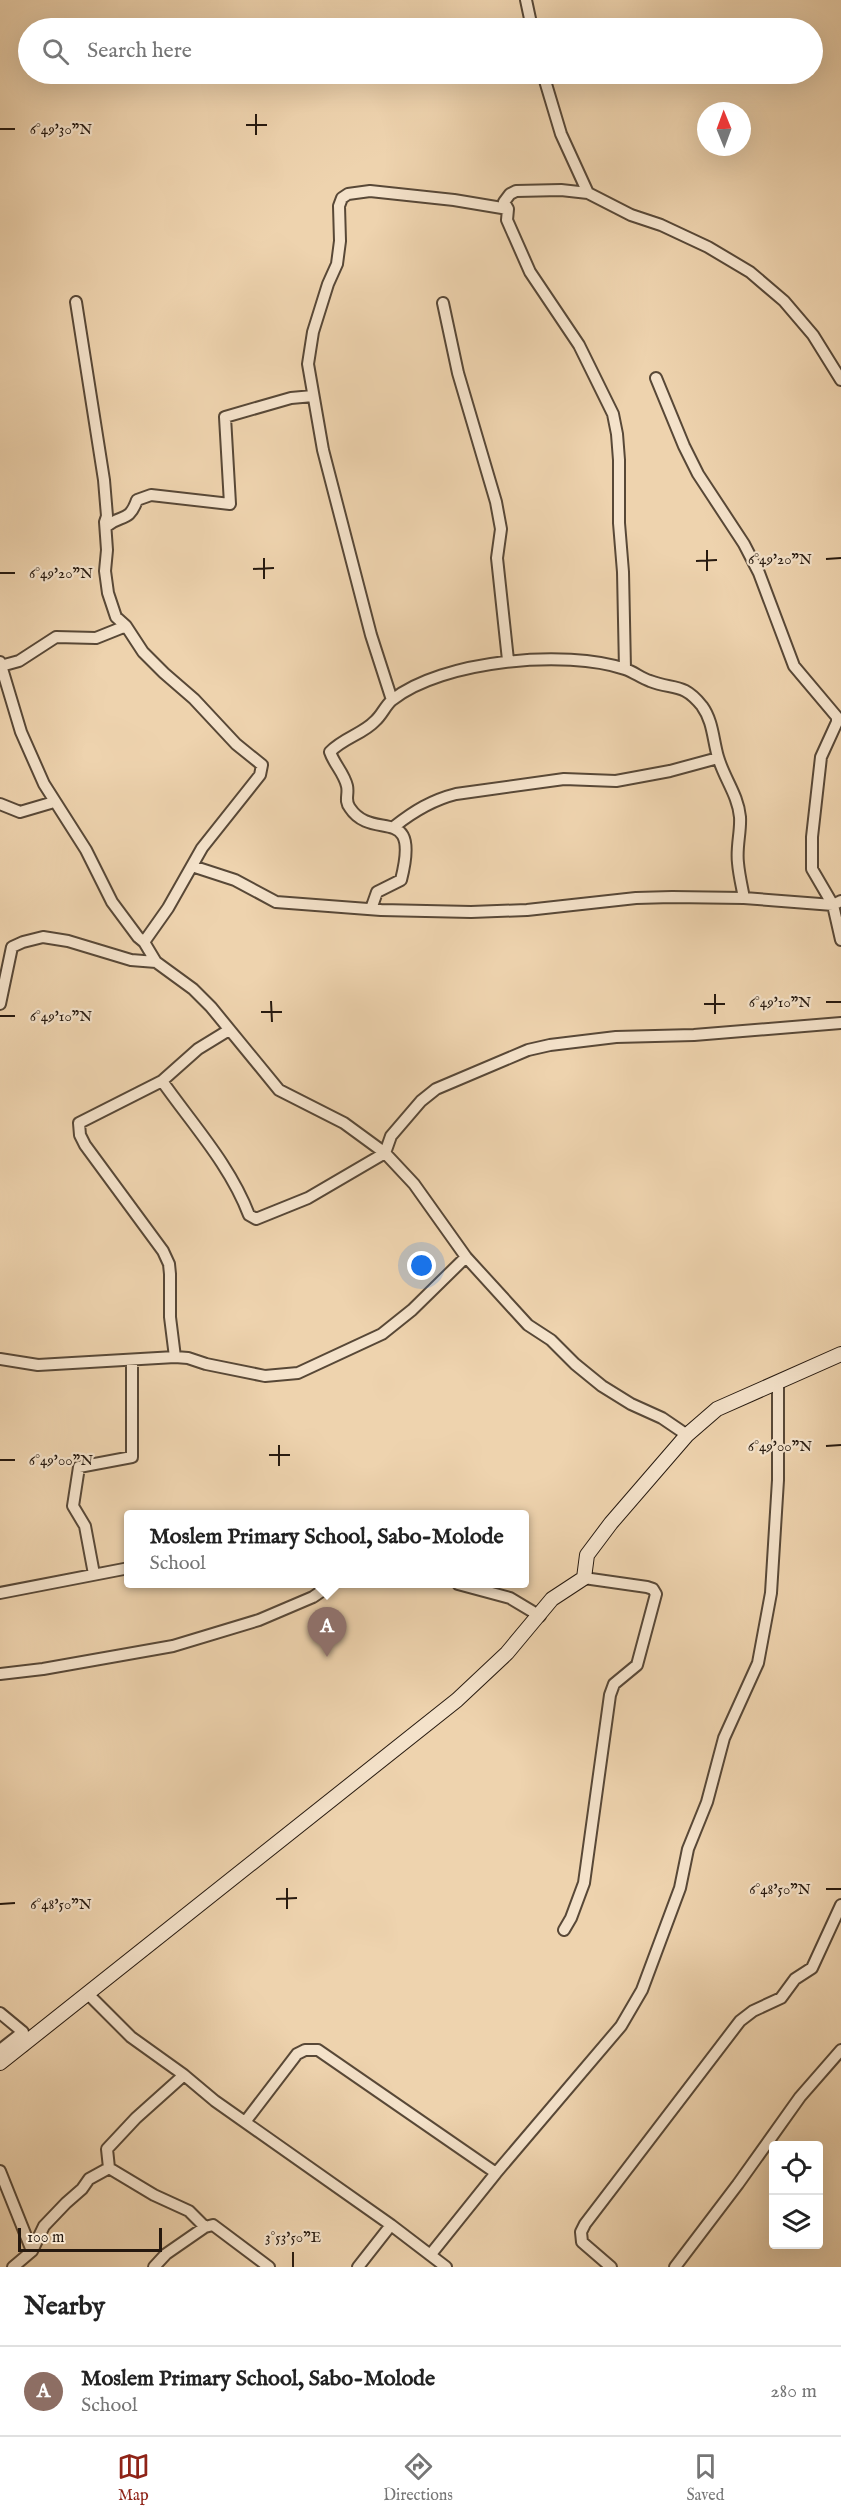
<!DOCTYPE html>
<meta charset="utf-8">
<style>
body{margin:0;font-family:"IM FELL English",serif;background:#f6f6f6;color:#222}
.controls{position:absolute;right:18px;bottom:18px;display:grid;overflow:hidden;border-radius:6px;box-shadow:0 6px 24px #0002}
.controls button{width:54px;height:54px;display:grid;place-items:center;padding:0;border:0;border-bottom:2px solid #e0e0e0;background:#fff;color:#222;font:30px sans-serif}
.compass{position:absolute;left:697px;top:102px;width:54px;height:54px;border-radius:50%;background:#fff;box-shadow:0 6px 24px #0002;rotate:359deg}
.scale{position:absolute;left:18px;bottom:15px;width:144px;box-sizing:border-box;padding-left:6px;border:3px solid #26190f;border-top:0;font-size:16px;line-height:21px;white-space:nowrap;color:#26190f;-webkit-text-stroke:4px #f4e2ca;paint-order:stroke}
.you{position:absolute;left:422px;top:1266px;width:21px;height:21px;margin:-15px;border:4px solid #fff;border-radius:50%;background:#1a73e8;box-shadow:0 0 0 9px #1a73e833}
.badge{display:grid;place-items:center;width:39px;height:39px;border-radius:50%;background:#8f2418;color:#fff;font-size:20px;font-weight:700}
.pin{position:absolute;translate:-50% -50px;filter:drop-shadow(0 2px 3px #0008)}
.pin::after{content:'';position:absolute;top:32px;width:21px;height:18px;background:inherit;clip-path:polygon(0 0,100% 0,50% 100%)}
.popup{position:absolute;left:124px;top:1510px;width:405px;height:78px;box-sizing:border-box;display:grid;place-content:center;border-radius:6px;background:#fff;filter:drop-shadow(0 2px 4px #0005);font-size:20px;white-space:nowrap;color:#767676}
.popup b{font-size:22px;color:#222}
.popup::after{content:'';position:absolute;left:50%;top:100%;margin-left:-12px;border:12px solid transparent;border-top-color:#fff}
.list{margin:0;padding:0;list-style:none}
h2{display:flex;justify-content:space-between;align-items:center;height:78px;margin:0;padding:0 24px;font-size:26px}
h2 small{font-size:20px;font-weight:400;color:#767676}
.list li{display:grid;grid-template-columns:39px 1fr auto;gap:18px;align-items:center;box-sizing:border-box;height:90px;padding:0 24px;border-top:2px solid #e0e0e0}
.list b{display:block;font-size:22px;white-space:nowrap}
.list p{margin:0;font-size:20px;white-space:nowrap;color:#767676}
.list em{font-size:20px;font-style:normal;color:#767676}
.icon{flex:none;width:33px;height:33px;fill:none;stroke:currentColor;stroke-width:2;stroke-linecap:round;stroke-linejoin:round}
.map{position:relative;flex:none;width:841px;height:2267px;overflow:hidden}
.search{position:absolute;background:#fff;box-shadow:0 6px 24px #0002;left:18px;right:18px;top:18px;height:66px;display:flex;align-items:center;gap:15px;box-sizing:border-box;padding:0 21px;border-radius:33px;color:#767676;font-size:22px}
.sheet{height:168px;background:#fff}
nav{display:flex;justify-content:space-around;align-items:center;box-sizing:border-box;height:84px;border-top:2px solid #e0e0e0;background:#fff;font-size:16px;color:#767676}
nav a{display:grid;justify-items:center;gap:3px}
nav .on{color:#8f2418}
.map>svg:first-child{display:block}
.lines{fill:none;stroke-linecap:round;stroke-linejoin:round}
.street-casing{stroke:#584837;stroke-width:14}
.secondary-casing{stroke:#26190f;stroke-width:16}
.street{stroke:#f4e2ca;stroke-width:10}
.secondary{stroke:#f4e2ca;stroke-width:14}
.ticks{fill:none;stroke:#26190f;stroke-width:2}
.ticks-label{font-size:15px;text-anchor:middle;fill:#26190f;stroke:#f4e2ca;stroke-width:4.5;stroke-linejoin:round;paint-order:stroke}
</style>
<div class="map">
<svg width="841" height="2267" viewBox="0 0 841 2267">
<rect width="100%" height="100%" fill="#eed3ae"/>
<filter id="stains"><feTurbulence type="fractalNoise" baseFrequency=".00333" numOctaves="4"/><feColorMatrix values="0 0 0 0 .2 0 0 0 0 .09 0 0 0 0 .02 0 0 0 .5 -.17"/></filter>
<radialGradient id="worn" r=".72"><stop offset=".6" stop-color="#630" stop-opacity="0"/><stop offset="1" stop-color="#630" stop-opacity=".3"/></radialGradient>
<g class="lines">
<defs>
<path id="street" d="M526,0L532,28
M543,74L561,134L588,193
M76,302L104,480L107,516L105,522L107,550L105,571L108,593L116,617L126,626L143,652L164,673L194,699L236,744L262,765L260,775L202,848L168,908L144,942
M443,303L458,373L496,502L501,529L497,558L508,660
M656,378L684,446L698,474L744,544L759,573L794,666L837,717V722L821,757L812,837V869L833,905L841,940
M107,526C121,514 129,523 137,500L151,495L230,504L225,417L291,398L313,396
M0,662L21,732L44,784L86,850L112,902L138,937L144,942L156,962L193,989L211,1007L279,1090L344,1123L385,1153L414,1184L466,1257L528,1325L551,1340L575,1364L602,1386L631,1404L662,1418L687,1435
M1,666L19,661L56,637L96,638L126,626
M625,669L623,572L619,523V460L617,434L613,414L579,345L530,272L507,220L508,209L504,202L510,194L516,191L561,190L588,193L631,215L661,225L708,247L750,272L784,301L813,335L841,380
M392,700L371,635L323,450L308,364L313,332L328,284L337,264L340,241L339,206L342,198L348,194L370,191L454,200L508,209
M0,804L20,812L54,802
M395,826C414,811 432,800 456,794L564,779L616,781L670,771L718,758
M192,866L235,880L276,902L381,910L471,912L527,910L636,898L672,897L744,898L833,905L841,901
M371,909L377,892L401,880C421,801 373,843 350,808C344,801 349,794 347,786C344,773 334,764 330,752C343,738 363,734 375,721C382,715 385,706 392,700C442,660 566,649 625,669C634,672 641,678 650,681C673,690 683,682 702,706C713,721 713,740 718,757C724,778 738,795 740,817C741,832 736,847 738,863C739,875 742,887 744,898
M0,1004L12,947L23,942L43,937L68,941L131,960L156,962
M162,1081C193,1125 230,1165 249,1215L256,1219L308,1198L385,1153L391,1136L421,1101L436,1089L528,1050L550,1045L616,1037L694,1035L841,1023
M175,1357L170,1317V1274L169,1264L163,1251L85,1145L80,1135L79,1123L162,1081L198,1049L229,1030
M0,1359L38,1365L175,1357L188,1358L206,1364L265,1376L298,1373L382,1334L412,1310L466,1257
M94,1574L85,1526L73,1506L79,1467L132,1457V1360
M458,1584L510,1598L540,1616
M0,1593L129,1568
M0,1674L43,1669L173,1646L259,1620L313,1597L332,1584
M564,1930L571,1918L584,1883L610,1695L614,1684L637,1665L656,1594L653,1589L647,1587L584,1578
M88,1994L131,2037L184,2075L215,2101L391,2225L446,2267
M0,2013L23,2032V2046
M0,2050L23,2032
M245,2122L297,2054L305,2050H318L496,2173
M109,2168L154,2195L189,2211L205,2227L213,2225L269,2267
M0,2171L32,2251
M431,2254L496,2173L621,2026L642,1990L680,1888L688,1849L707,1802L724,1738L758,1663L771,1593L778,1480V1383
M13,2267L32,2251L44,2226L66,2203L82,2189L89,2179L109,2168L107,2149L136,2118L184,2075
M154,2267L166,2254L205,2227
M358,2267L391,2225
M611,2267L582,2242L581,2232L585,2224L740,2021L753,2011L781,1998L795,1979L812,1968L841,1905
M675,2267L738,2184L800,2097L841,2050"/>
<path id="secondary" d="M0,2063L457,1700L507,1653L552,1599L584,1578L587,1555L611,1523L687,1435L717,1409L841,1354"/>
</defs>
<use href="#street" class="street-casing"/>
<use href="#secondary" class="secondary-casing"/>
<use href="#street" class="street"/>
<use href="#secondary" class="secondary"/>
</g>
<path class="ticks" d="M256,114V135M246,125H267M0,129H15M707,550V571M264,558V579M826,559L841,558M696,561L717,560M253,569L274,568M0,573H15M715,994V1014M271,1001L272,1022M826,1002H841M704,1004H725M261,1012H282M0,1016H15M279,1445V1466M826,1446L841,1445M269,1455H290M0,1460H15M287,1888V1909M826,1889H841M276,1899L297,1898M0,1904L15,1903M293,2252V2267"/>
<g class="ticks-label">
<text x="61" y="134">6°49'30"N</text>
<text x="780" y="564">6°49'20"N</text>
<text x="61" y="578">6°49'20"N</text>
<text x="780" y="1007">6°49'10"N</text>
<text x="61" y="1021">6°49'10"N</text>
<text x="780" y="1451">6°49'00"N</text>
<text x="61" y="1465">6°49'00"N</text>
<text x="780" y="1894">6°48'50"N</text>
<text x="61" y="1909">6°48'50"N</text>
<text x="293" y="2242">3°53'50"E</text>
</g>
<rect width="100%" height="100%" filter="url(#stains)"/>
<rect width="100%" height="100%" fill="url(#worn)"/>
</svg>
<div class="controls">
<button><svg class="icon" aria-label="locate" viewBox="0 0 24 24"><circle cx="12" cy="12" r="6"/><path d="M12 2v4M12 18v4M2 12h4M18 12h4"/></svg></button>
<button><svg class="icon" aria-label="layers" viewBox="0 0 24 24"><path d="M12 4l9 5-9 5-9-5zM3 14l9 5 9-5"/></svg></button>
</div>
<svg class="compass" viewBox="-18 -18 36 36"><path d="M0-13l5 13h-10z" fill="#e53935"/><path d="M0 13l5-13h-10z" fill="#767676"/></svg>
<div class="scale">100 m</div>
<div class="you"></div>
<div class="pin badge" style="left:327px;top:1657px;background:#8d6e63">A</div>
<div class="popup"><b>Moslem Primary School, Sabo-Molode</b>School</div>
<div class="search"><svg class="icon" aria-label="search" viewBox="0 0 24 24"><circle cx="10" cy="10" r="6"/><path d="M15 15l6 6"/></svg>Search here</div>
</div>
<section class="sheet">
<h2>Nearby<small></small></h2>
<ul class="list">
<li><span class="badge" style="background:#8d6e63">A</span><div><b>Moslem Primary School, Sabo-Molode</b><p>School</p></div><em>280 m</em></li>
</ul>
</section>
<nav>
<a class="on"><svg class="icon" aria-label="map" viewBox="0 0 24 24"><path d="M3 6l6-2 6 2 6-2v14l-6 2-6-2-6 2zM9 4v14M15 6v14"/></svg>Map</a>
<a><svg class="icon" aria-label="directions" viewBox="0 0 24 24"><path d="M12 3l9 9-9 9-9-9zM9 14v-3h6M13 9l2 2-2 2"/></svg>Directions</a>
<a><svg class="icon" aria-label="saved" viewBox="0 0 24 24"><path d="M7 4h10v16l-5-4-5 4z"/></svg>Saved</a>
</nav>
